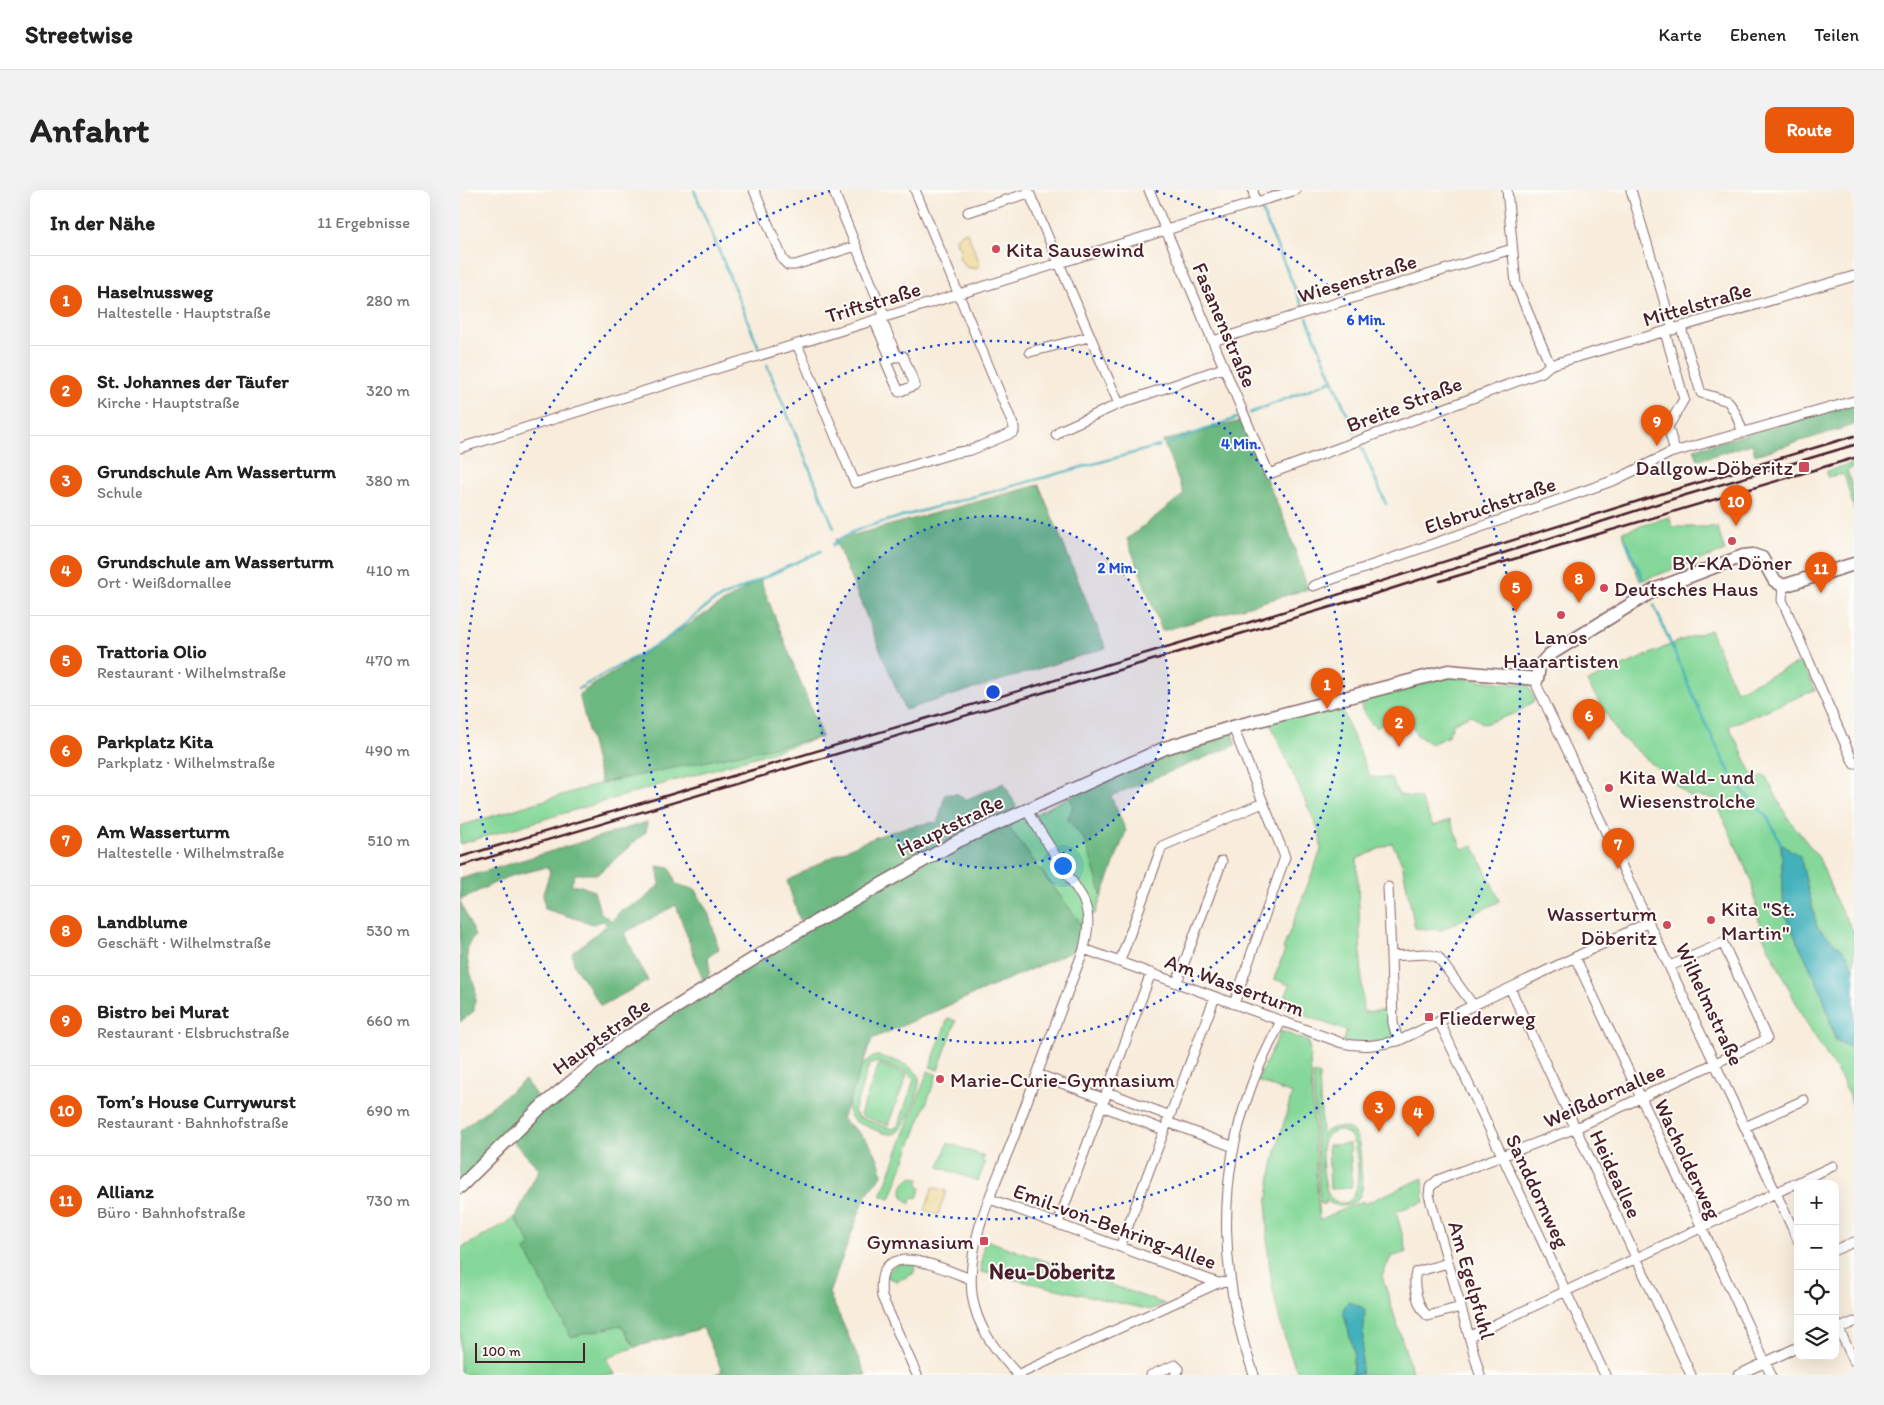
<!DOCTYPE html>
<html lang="de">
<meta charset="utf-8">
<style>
body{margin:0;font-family:Itim,sans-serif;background:#f2f2f2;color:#222}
.controls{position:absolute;right:15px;bottom:15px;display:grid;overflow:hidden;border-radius:10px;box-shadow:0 5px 20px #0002}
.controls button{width:45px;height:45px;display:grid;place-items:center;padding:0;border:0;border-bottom:1px solid #e0e0e0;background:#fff;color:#222;font:25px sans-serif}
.scale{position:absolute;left:15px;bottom:12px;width:110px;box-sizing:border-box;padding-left:5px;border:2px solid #4a1f2b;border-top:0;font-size:14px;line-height:18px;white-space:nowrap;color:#4a1f2b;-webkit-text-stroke:4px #fdfcf7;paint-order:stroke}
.you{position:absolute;left:602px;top:675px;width:18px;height:18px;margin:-12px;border:4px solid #fff;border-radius:50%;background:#1a73e8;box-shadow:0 0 0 8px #1a73e833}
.badge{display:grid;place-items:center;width:32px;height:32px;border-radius:50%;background:#ea580c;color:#fff;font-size:16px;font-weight:700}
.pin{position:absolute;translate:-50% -41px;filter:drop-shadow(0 1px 2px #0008)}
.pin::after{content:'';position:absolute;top:26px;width:18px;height:15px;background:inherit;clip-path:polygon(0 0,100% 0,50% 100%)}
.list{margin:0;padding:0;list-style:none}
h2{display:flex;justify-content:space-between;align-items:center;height:65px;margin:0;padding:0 20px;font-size:21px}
h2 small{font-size:16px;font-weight:400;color:#767676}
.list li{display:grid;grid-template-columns:32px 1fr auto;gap:15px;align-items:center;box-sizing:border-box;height:90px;padding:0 20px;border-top:1px solid #e0e0e0}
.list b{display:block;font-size:19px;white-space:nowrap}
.list p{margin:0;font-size:16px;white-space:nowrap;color:#767676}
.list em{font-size:16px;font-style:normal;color:#767676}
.icon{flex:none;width:28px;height:28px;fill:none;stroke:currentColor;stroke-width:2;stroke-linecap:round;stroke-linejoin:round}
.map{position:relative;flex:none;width:1394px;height:1185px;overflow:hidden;border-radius:10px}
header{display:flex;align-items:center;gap:30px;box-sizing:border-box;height:70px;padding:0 25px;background:#fff;border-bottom:1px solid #e0e0e0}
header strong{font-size:24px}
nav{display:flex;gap:28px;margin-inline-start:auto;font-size:18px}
.intro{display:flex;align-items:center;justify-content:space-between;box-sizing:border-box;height:120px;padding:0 30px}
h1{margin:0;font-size:35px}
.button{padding:12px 22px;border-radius:10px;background:#ea580c;color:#fff;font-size:18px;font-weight:700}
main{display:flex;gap:30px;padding:0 30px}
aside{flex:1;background:#fff;border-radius:10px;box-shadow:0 5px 20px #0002}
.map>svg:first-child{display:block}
.green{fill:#85d899;stroke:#687c62;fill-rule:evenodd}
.forest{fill:#6cb881;stroke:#5b6c56}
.sand{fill:#eeda9e;stroke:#9c7c64}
.water{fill:#42b1bc;stroke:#466874}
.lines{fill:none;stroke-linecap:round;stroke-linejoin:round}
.stream{stroke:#42b1bc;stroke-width:2.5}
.street-casing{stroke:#876769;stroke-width:11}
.secondary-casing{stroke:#876769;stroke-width:15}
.street{stroke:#fff;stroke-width:9}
.secondary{stroke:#fff;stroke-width:12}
.rail{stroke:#4a1f2b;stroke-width:2.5}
.ring{fill:none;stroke:#1d4ed8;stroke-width:2.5;stroke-dasharray:2.5 5}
.poi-dot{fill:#d1495b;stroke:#fdfcf7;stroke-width:2}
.labels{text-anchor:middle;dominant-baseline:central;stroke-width:4;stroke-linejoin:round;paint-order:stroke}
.poi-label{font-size:21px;fill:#4a1f2b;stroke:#fdfcf7;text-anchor:start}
.street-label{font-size:21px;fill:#4a1f2b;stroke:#fdfcf7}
.neighbourhood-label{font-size:22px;font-weight:bold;fill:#4a1f2b;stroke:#fdfcf7}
.centre{fill:#1d4ed8;stroke:#fdfcf7;stroke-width:2.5}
.ring-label{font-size:15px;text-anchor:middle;font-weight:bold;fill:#1d4ed8;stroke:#fdfcf7;stroke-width:4;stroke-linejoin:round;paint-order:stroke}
</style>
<header>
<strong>Streetwise</strong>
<nav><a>Karte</a><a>Ebenen</a><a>Teilen</a></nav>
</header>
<div class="intro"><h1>Anfahrt</h1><a class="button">Route</a></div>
<main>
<aside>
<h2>In der Nähe<small>11 Ergebnisse</small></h2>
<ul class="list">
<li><span class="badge">1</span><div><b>Haselnussweg</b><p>Haltestelle · Hauptstraße</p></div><em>280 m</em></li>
<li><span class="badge">2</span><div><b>St. Johannes der Täufer</b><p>Kirche · Hauptstraße</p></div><em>320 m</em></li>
<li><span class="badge">3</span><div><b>Grundschule Am Wasserturm</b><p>Schule</p></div><em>380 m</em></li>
<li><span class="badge">4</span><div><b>Grundschule am Wasserturm</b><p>Ort · Weißdornallee</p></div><em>410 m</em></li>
<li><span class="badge">5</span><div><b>Trattoria Olio</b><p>Restaurant · Wilhelmstraße</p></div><em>470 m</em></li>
<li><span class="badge">6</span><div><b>Parkplatz Kita</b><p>Parkplatz · Wilhelmstraße</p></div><em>490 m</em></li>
<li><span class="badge">7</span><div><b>Am Wasserturm</b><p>Haltestelle · Wilhelmstraße</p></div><em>510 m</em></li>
<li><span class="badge">8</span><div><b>Landblume</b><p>Geschäft · Wilhelmstraße</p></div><em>530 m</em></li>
<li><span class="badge">9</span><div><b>Bistro bei Murat</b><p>Restaurant · Elsbruchstraße</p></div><em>660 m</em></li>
<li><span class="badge">10</span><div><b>Tom’s House Currywurst</b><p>Restaurant · Bahnhofstraße</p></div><em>690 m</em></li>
<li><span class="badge">11</span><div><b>Allianz</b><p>Büro · Bahnhofstraße</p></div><em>730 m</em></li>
</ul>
</aside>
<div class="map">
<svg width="1394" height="1185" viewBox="0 0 1394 1185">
<rect width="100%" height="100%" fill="#fdfcf7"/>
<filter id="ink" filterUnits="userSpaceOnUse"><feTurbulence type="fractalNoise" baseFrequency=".02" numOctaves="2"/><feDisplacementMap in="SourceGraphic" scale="10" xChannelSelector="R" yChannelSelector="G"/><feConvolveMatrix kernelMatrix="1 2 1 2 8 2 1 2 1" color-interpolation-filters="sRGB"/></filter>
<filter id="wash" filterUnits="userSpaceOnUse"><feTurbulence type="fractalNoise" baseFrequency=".0096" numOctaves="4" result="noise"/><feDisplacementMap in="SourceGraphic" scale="20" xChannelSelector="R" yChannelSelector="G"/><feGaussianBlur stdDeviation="1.12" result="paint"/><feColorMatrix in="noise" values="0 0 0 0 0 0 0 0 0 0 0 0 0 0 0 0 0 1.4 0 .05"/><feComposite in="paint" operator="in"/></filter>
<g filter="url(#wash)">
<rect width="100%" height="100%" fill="#f8ecdb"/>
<path class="green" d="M1394,273V278L1387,280L1394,304V320L1385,287L1382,284L1367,287V281Z
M1209,327L1213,337H1257L1265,361L1180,391L1162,342Z
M1250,440L1276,501L1341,472L1355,500L1269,536L1295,589L1305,585L1327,627L1359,668L1377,713L1394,742V779L1386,763L1357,737L1340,666L1321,655L1324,723L1362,803L1375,850L1394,859V918L1382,890L1343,827L1301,742L1291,689L1254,608L1229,606L1159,545L1127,492L1219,451Z
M987,487L1068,495L1075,510L1059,522L1024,534L1010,525L994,533L987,547L971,554L957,545L947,527L931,529L916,538C908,530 899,521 901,509Z
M878,510L910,587L931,588L939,605L960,608L973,636L990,630L1002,659L1013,655L1040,711L981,740L955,738L942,673L932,653L897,669L903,822L932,820L938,851L882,853L887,841L826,819L827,815L823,813L830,795L814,789L825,760L823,759L861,660L860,644L808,528Z
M362,547L0,654V636L141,593Z
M611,606L613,616L608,629L626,652L642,706L635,724L625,726L622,735L550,639L552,630L562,626L568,628Z
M488,828L496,831L478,880L470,877Z
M821,841L849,852L859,1030L903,1011L904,1014L963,988L964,1012L936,1021L947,1062L931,1067L922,1086L953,1185H901L902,1157L883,1120L894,1162L892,1185H839C816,1136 803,1063 808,1009C811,973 822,939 832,904L797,891Z
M417,866C428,868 453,875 458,885C464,895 445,943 433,944C424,945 412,938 403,935C394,932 388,927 388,916C394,901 398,869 417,866ZM418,872L448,883L454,889L439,935L433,939L398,927L394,921L408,878L411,874Z
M419,874L447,885L428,935L400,925Z
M468,881L477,885L430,1009L421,1006Z
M853,884H859L862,945C866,940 872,937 879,937C902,936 900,963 901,979C901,986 904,995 901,1002C896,1018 877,1020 866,1010V1014H860ZM878,940L889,944C901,957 906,1031 871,1009C864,1001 860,964 863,953C865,946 871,942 878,940Z
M488,953L524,966L522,972L525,973L518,991L479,977Z
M890,954L892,998L870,999L868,955Z
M453,987L459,988L458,996L461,998L457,1008L453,1007L450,1014C438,1005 440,993 453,987Z
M55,1028L72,1056L65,1060L162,1135L175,1157L147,1168L155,1185H0V1102L2,1101L0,1059Z
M526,1050L705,1114L690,1120L521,1082L523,1057Z
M457,1073L453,1084L437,1091L425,1086L436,1074Z"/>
<path class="forest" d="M1394,214V235L1295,265L1292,254L1238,270L1234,259Z
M781,231L828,339L848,399L702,441L667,349L724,304L703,251Z
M579,295L646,458L445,520L375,350Z
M300,389L362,547L141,593L119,504Z
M772,542L776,555L651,606L666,641L642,706L626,652L608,629L613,616L610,606L708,561Z
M544,593L556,616L550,639L622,735L615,760L412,849L382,929C403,945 418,957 422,985L406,1005L369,1103L406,1185H253L262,1181L243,1138L175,1157L161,1135L111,1147L65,1060L71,1055L55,1028L79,979L49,947L0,994V941L65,890L85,918L148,866L343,740L327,691C375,665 423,637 478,632L485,604H498L505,610Z
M187,632L186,642L138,684H115L111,695L121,696L134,701L140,722L152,731L161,720L181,712L200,694L197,676L210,678L216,694L236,700L249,725L259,759L248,767L250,782L244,793L216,715L164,743L188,791L141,816L114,775L112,763L147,735L143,731L133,734L85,719L83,704L90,682L87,677L47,687L0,710V689Z
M0,711L15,746C0,759 10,780 15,797C17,803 14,814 14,821L0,832Z"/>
<path class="sand" d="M504,42H507L520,74L516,79L506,77L499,68L501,58L497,55L496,48Z
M473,997L486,1001L478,1025L465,1020Z"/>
<path class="water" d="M1321,654L1340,666L1357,737L1386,763L1394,779V859L1376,850L1362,803L1324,723Z
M888,1111L905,1119L901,1185H892L894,1162L883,1120Z"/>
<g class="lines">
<path class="stream" d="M234,0L299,158
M801,19L842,115
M847,128L895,243
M307,175L374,338
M790,223L873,190
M709,253L777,228
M902,258L926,314
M1166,350L1183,389
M373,355C389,339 418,334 440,327L699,256
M1194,415L1244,531L1274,591L1308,628L1321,654
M118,499L205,450L252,412L361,361"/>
</g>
</g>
<g filter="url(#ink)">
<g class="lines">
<defs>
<path id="street" d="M294,0L323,70L328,75H335L396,56
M373,0L425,127
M568,0L659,214
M689,0L809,284L1082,182L1090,175L1394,86
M793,0L795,13
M1047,0L1056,94L1090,175
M1171,0L1213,140
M508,22L569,3
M414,130L431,169L426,172L439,202L455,195L443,166L437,167L421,128
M1221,138L1241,203L1268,211L1276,224L1283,243
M1205,142L1224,209L1208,237L1215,261
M753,151L1052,59
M337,154L395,293L494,263L511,260L554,242V237L455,0
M570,162L629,147
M596,245L601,240L659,214L763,178
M0,258L836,0
M853,396L1155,290L1210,263L1394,211
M1323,396L1322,410L1394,574
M1077,489V496L1338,1050
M773,537L825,667L774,814
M928,697L931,766
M624,759L882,853C902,858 917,855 938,851L1189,732
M1115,767L1311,1185
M660,771L702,656L803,613
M717,792L762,671
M1050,798L1231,1185
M979,831L1145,1185
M938,851L933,833L931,766L965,764L978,767L1013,815
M577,884L645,909
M647,902L710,926
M642,916L704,940
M707,932L774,957
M1285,937L1344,910
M530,1009L758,1093L769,1092
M598,1033L691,783
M660,1057L755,807
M1375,1060L1394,1052
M988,1073L956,1082C952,1095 958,1118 968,1126L1001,1117
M1375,1131L1394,1171
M1375,1140L1394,1132
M1010,1146L1373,976
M457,1185L422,1107C413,1044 480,1078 511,1089
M557,1185L758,1093
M558,1185C536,1161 516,1137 512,1104C506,1049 536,994 555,944C578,882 600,821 624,759C628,740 631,725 622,707L567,621
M691,1185L715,1175L719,1179L715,1185
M794,1185C760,1091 756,991 791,897C799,874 811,852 821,831
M1020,1185L969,1005L970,997L978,990L1116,938L1307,849L1263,753L1210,776
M1278,1185L1338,1157"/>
<path id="secondary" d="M0,997L82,916L160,852L327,748L498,651L705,558L773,537L988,481L1077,489L1079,476L1089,465L1196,399L1283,366L1293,365L1302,368L1314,390L1323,396L1394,374"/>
</defs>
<use href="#street" class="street-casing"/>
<use href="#secondary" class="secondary-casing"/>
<use href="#street" class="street"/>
<use href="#secondary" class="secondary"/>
<path class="rail" d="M980,391L1394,268
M0,667L787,433L1217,299L1394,246
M0,676L921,402L1219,307L1394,255"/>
</g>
</g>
<circle cx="533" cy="502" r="176" fill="#1d4ed8" fill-opacity=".12"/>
<g class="ring">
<circle cx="533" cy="502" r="176"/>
<circle cx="533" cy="502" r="351"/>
<path d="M696 1A527 527 0 1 1 370 1"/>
</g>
<g class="poi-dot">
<circle cx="536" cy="59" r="5"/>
<rect x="1338" y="271" width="12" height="12" rx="2.5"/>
<circle cx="1272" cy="351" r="5"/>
<circle cx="1144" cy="398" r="5"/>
<circle cx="1101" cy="425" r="5"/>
<circle cx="1149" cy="598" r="5"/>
<circle cx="1251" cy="730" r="5"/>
<circle cx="1207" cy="735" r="5"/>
<rect x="964" y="822" width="10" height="10" rx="2.5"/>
<circle cx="480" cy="889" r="5"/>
<rect x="519" y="1046" width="10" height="10" rx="2.5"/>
</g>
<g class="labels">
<g class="poi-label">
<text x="546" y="59">Kita Sausewind</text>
<text x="1333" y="277" text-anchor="end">Dallgow-Döberitz</text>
<text x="1272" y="372" text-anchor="middle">BY-KA Döner</text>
<text x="1154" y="398">Deutsches Haus</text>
<text x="1101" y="446" text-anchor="middle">Lanos<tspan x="1101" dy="24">Haarartisten</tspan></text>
<text x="1159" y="586">Kita Wald- und<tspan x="1159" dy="24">Wiesenstrolche</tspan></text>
<text x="1261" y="718">Kita "St.<tspan x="1261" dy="24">Martin"</tspan></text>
<text x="1197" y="723" text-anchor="end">Wasserturm<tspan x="1197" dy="24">Döberitz</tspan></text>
<text x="979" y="827">Fliederweg</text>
<text x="490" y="889">Marie-Curie-Gymnasium</text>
<text x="514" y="1051" text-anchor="end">Gymnasium</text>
</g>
<g class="street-label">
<text transform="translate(897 88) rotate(-17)">Wiesenstraße</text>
<text transform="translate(413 112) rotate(-17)">Triftstraße</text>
<text transform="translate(1237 114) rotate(-16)">Mittelstraße</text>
<text transform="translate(765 135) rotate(67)">Fasanenstraße</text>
<text transform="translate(944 214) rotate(-21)">Breite Straße</text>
<text transform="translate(1030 315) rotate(-19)">Elsbruchstraße</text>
<text transform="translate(490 635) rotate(-26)">Hauptstraße</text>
<text transform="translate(775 795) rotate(20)">Am Wasserturm</text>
<text transform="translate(1250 814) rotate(65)">Wilhelmstraße</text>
<text transform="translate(141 846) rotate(-36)">Hauptstraße</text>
<text transform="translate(1144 905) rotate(-24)">Weißdornallee</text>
<text transform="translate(1228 969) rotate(65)">Wacholderweg</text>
<text transform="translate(1156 984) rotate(65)">Heideallee</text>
<text transform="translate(1078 1001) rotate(65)">Sanddornweg</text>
<text transform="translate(655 1036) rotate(20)">Emil-von-Behring-Allee</text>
<text transform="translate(1012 1090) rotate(74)">Am Egelpfuhl</text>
</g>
<g class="neighbourhood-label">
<text x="592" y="1081">Neu-Döberitz</text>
</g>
</g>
<circle cx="533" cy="502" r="8" class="centre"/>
<g class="ring-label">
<text x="906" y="135">6 Min.</text>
<text x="781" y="259">4 Min.</text>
<text x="657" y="383">2 Min.</text>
</g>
</svg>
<div class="controls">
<button>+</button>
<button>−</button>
<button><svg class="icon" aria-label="locate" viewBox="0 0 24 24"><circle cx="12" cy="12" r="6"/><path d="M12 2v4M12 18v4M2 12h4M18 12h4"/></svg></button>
<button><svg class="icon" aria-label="layers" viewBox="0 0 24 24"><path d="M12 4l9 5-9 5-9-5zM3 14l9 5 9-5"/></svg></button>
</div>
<div class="scale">100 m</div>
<div class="you"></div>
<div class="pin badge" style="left:867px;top:519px">1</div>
<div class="pin badge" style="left:939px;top:557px">2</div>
<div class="pin badge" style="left:919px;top:942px">3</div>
<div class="pin badge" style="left:958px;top:947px">4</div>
<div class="pin badge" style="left:1056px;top:422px">5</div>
<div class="pin badge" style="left:1129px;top:550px">6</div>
<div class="pin badge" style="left:1158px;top:679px">7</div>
<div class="pin badge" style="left:1119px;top:413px">8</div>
<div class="pin badge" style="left:1197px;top:256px">9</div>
<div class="pin badge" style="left:1276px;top:336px">10</div>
<div class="pin badge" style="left:1361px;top:403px">11</div>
</div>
</main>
